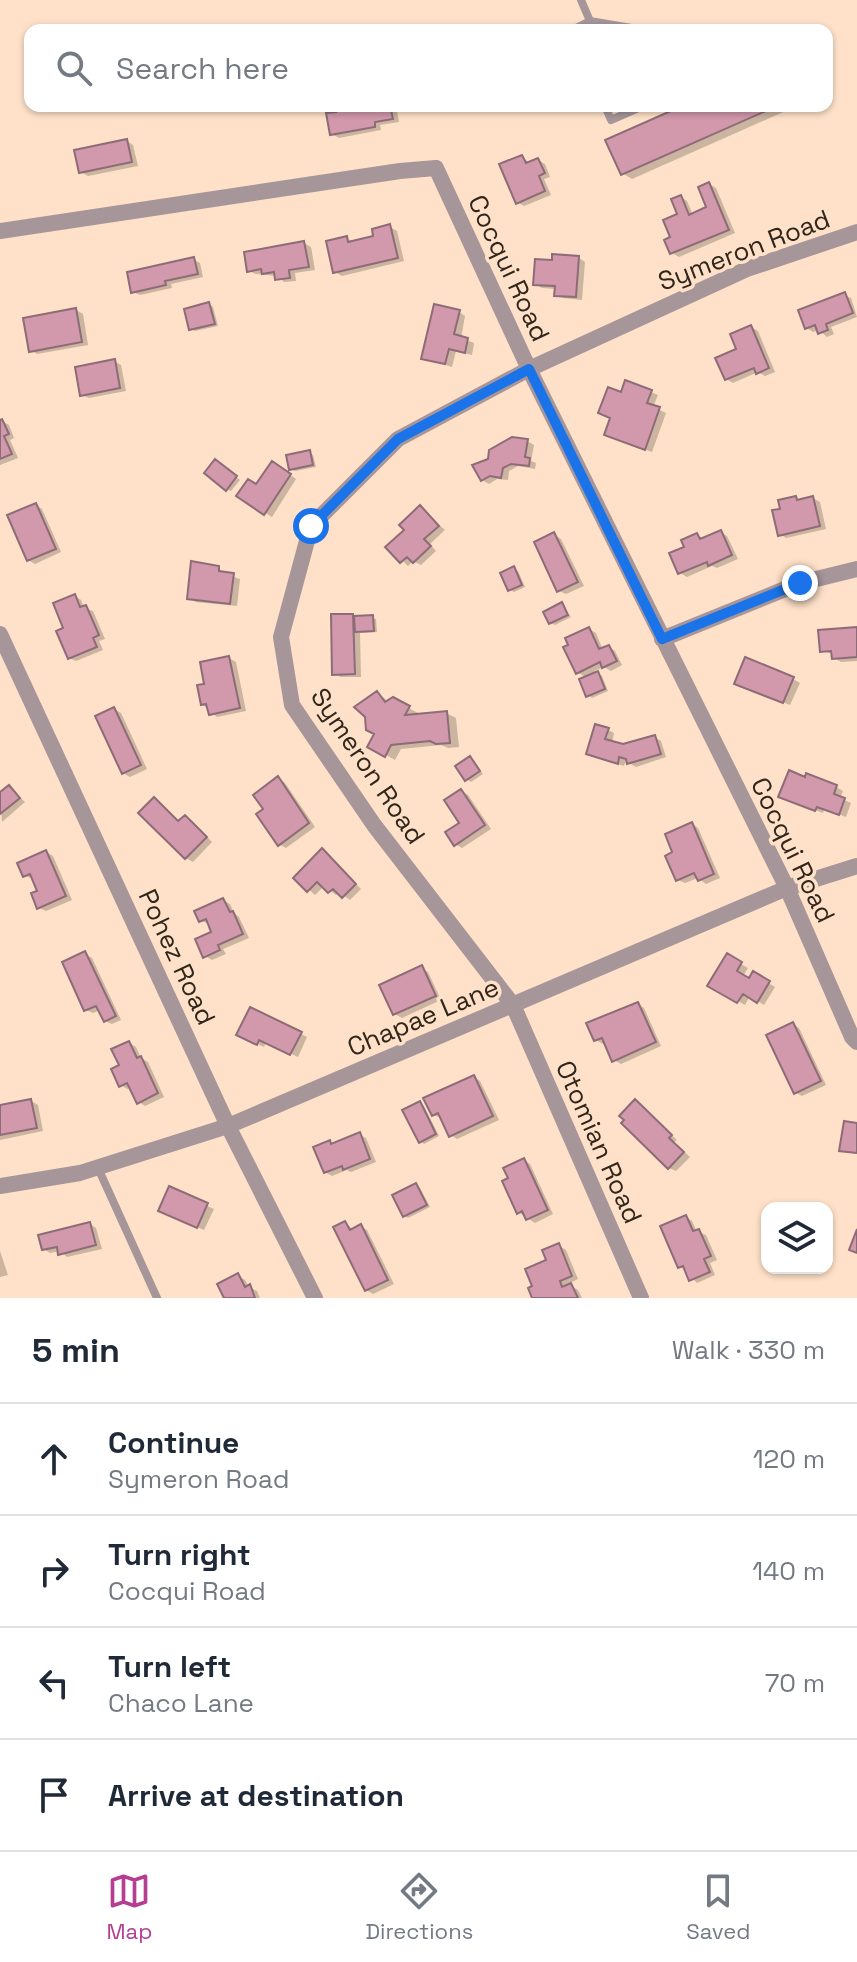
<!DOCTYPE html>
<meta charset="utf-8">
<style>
body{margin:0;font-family:"Space Grotesk",sans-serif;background:#f2f2f3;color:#1f2937}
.controls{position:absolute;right:24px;bottom:24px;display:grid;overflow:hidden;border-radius:16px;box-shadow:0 2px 6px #0004}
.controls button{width:72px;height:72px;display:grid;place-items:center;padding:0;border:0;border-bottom:2px solid #e0e1e3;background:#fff;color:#1f2937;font:40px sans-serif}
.stop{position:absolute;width:24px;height:24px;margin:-18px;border:6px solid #1a73e8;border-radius:50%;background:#fff}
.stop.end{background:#1a73e8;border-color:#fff;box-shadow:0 2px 8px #0008}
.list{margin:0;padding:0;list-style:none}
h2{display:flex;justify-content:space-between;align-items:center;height:104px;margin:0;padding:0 32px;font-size:34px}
h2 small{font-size:26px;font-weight:400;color:#747a83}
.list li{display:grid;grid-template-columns:52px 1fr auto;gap:24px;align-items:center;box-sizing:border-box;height:112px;padding:0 32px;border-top:2px solid #e0e1e3}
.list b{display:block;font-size:30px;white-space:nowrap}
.list p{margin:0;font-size:26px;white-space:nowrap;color:#747a83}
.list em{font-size:26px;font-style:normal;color:#747a83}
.icon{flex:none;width:44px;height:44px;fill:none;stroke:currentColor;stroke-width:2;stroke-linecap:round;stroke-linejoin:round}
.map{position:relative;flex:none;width:857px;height:1298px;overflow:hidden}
.search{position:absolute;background:#fff;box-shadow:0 2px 6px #0004;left:24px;right:24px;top:24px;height:88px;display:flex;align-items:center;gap:20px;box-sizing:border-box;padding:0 28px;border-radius:16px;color:#747a83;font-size:30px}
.sheet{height:552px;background:#fff}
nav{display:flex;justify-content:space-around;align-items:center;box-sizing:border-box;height:112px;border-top:2px solid #e0e1e3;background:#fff;font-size:22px;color:#747a83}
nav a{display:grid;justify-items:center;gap:4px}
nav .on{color:#b53d92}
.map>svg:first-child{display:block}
.shadow{fill:#0003}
.building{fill:#d298ac;stroke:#8d6c77;stroke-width:2}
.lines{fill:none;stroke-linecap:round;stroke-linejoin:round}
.lane{stroke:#a69699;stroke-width:8}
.street{stroke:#a69699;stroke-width:16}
.route{stroke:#1a73e8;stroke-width:10}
.labels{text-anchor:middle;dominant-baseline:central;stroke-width:7;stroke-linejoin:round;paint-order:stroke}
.street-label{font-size:26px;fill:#30261c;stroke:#fee1c8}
</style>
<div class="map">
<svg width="857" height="1298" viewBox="0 0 857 1298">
<rect width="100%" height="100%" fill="#fee1c8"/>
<path class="shadow" d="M337,106H396L399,122L380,125L381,130L339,138L332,134L339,113Z
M686,106H797L632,179L622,173Z
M127,141L133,145L138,166L88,176L81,172Z
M522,157L530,163L538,160L545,164L550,177L544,179L551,195L524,206L517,202Z
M709,184L716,188L735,233L679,257L672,253V238L681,197L687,201L693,215L709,208Z
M390,227L397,231L404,261L342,276L335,272L346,238L354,242L376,237Z
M304,243L311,247L315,270L295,273L296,281L284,282L277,276L256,274L249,271Z
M579,258L585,262L582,300L563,298L556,294V289L542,288L535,284Z
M193,259L200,263L203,277L171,284L172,288L140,295L133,292Z
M844,295L851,298L857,317L831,327L834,334L827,337L819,330L813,332L807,328Z
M209,304L213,307L218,326L195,331L191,329Z
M76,310L83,314L88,345L37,354L31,350Z
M459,312L465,316L461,338L474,343L472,355L456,351L452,367L423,358Z
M751,327L758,331L775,372L765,376L758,372L733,383L726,379Z
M114,361L121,365L126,391L89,398L82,395Z
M651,392L658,395L653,407L666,413L652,452L613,438L622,394Z
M0,420L9,425L14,438L10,440L18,458L0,465Z
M527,441L534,445L531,461L536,463L535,469L518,466L509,471L508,480L497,479L489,484L482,480Z
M309,452L313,455L316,467L295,471L291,469Z
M219,464L240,480L231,491L227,489Z
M279,467L296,479L272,517L239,496L257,486Z
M813,498L820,502L826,529L786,538L780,534L783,510L781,502Z
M36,505L42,509L61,552L35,564L28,560Z
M420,508L445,530L430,544L436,551L421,565L413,561L408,566L388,547L407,530Z
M721,532L727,536L738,559L717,568L712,566L687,577L680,573L687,548L697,535L704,539Z
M554,535L561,539L584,586L566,594L559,591Z
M218,568L225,574L240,579L237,606L196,602L189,598Z
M514,569L518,571L525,587L514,592L510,590Z
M75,596L81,600L84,608L93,611L105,639L99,641L103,650L76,661L69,658L66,629Z
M562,605L571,617L555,625L551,623Z
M353,616L376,619L377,632L360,633L361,677H341L334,674Z
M589,629L596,633L603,650L609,647L615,651L622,665L611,671L604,667L594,671L602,676L608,691L592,698L588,695L587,678L577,672Z
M857,629V661L841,662L834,658L833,654L822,651Z
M229,658L236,662L246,711L217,717L202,704L206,685Z
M793,679L800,683L790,705L743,686Z
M378,693L389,702L393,700L418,713L416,716L446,713L456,718L459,747L448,748L441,745L401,749L395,760L370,746L377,733Z
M114,709L121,713L147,769L130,777L123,773Z
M608,730L614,733L612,743L623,746L654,737L661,741L666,757L636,767L629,763L627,757L624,766L588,754Z
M470,758L483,774L471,782L467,779Z
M279,779L285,783L315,827L286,848L279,844L265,810Z
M9,787L25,802L2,822L0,795Z
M836,787L843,791L840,798L851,803L846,817L824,809L823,813L787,799Z
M461,791L468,795L491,829L462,848L455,844L461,823Z
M154,800L180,823L185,818L192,821L212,842L193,862L186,858Z
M692,824L698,828L720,878L706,884L698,878L685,883L678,880L675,853Z
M323,851L361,889L350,900L339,892L336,895L324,886L315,895L296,878Z
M46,852L53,856L72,900L46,911L39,908V892L34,879L25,876Z
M223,900L230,904L234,913L239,917L249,938L223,949L226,954L212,960L205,956L214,933L210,924L201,921Z
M85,954L92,958L121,1020L112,1024L105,1021L100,1010L93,1013L86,1010Z
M727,956L748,968L743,976L750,980L754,974L775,987L764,1005L750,996L745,1005L710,985Z
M421,968L428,972L441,1000L402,1018L395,1014Z
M637,1004L644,1008L661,1046L621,1064L614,1060L606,1042L603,1044L596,1040Z
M793,1024L799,1028L826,1085L802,1096L795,1092Z
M301,1034L307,1037L298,1057L266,1042L264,1047L245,1038Z
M129,1043L136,1047L141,1058L148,1062L164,1097L145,1106L139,1102L132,1087L127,1089L121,1085V1066Z
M474,1077L480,1081L499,1120L457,1139L451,1135L442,1118L433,1115Z
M31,1101L38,1105L43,1131L0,1140V1108Z
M635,1101L677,1140L674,1142L690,1157L676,1171L669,1168Z
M420,1104L424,1106L439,1136L424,1144L420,1141Z
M360,1135L366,1138L376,1162L351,1172L347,1170L332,1176L325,1172L329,1142L334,1145Z
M524,1160L530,1164L553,1214L535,1223L518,1212Z
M416,1185L420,1188L430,1207L408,1218L404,1215Z
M170,1189L214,1209L204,1230L167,1214Z
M686,1217L692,1221L697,1232L706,1235L717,1260L710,1263L715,1275L697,1283L680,1266Z
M345,1223L354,1230L361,1227L367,1230L394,1284L373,1294L366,1290Z
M90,1224L96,1228L102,1249L67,1257L60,1251L50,1253L44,1249Z
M559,1246L566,1250L578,1279L568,1284L578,1290L582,1298H534L549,1261Z
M0,1251L8,1275L0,1277Z
M238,1276L245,1280L249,1287L257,1291L260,1298H226Z"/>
<path class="building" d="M335,106H390L393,119L375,122V127L330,135L326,113L336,112Z
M682,106H777L621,175L605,140Z
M127,139L132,162L79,173L74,150Z
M522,155L526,163L538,158L545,173L539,176L545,191L516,204L499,164Z
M709,182L729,230L670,254L664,240L670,237L663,220L677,214L671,199L681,195L689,215L706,207L698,187Z
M390,224L398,258L333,273L326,241L347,236L348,242L373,236L372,229Z
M304,241L309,267L289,270L290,278L275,280L274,272L262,274L261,269L247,272L244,252Z
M552,254L579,256L576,297L554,296L555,286L533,285L535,259L552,260Z
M194,257L198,274L165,281L166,285L131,293L127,272Z
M845,292L853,313L826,324L828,330L818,334L815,325L805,329L798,310Z
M209,302L215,324L189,330L184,309Z
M434,304L460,310L454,334L468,338L465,353L449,349L445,364L421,359Z
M76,308L82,342L29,352L23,318Z
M751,325L769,368L756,374L754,368L725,380L715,358L736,349L730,334Z
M115,359L120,388L80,396L75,367Z
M625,380L652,390L647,403L660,407L645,450L604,435L610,418L598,413L608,387L621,392Z
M2,419L9,434L4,436L12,454L0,459V420Z
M512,437L528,439L525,457L530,458L529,466L511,464L503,468L501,478L490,476L481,481L472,465L488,459L489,450Z
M310,450L313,465L289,470L286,455Z
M215,459L237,476L226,491L204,473Z
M272,461L291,474L264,515L236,496L248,479L256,484Z
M796,496L797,500L813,496L820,526L778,536L772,510L780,509L778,500Z
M36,503L56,549L27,561L7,515Z
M420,505L439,526L424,539L431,546L413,563L407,557L400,563L385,547L404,530L399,525Z
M721,530L732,555L708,566L707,562L678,574L669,553L684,547L681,540L697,533L700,539Z
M554,532L578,582L557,592L534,542Z
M191,561L219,566V571L234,573L230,604L187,599Z
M514,566L522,585L508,591L500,573Z
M75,594L80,607L86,605L99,635L93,638L97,647L68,659L56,631L63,628L53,603Z
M562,602L568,615L549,624L543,612Z
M331,614H353L355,674L332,675Z
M373,615L374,631L355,632L354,616Z
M589,627L599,649L609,645L617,661L602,668L600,662L576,674L563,647L568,645L565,638Z
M857,627V657L832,659L831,651L820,652L818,630Z
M229,656L240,708L209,715L206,704L201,705L197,685L204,684L200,662Z
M745,657L794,677L783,703L734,684Z
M598,671L605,689L586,697L579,679Z
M377,691L385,702L393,697L410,706L405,715L447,711L450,743L436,744L430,741L391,745L385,757L367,747L374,734L366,730L365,717L354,707Z
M114,707L141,765L122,774L95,716Z
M595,724L609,728L605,739L623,744L655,735L661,754L627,764L626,759L619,757L618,764L586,754Z
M470,756L480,771L465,781L455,766Z
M789,770L805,777L806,773L837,785L834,794L845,798L839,815L817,807L815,811L778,797Z
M278,776L309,823L278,846L256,814L263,809L253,795Z
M9,785L20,798L0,814V792Z
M461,789L485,825L454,846L445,832L459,823L444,800Z
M154,797L178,821L185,815L207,837L185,859L138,813Z
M692,822L714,874L698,881L694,873L676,881L665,856L672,852L665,834Z
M322,848L356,884L342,898L333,889L328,893L317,882L307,892L293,878Z
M46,850L66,896L37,909L31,893L37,891L30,874L23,877L17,863Z
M223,898L230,912L233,911L243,934L218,945L220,950L203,958L195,939L211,932L206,919L199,922L194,911Z
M85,951L116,1016L104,1022L96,1006L84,1011L62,962Z
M727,953L742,962L737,971L749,978L753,971L770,981L757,1003L743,994L737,1003L707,986Z
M422,965L436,996L393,1015L379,985Z
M638,1002L656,1042L612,1062L602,1038L594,1041L586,1023Z
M250,1007L302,1032L290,1055L259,1040L257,1045L236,1035Z
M793,1022L821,1081L794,1094L766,1035Z
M129,1041L137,1058L141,1056L158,1093L137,1104L127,1083L119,1087L111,1069L119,1065L111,1049Z
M474,1075L493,1116L449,1137L438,1113L432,1116L423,1098Z
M31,1099L37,1128L0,1135V1105Z
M635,1099L672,1135L669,1138L684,1152L668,1169L621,1123L624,1120L619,1116Z
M420,1101L436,1134L419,1143L402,1110Z
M844,1121L857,1123V1153L839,1151Z
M360,1132L370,1159L343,1170L342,1166L324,1173L313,1147L330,1140L331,1144Z
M524,1158L548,1210L526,1220L522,1211L517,1214L502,1181L508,1178L503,1168Z
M416,1183L427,1205L403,1217L392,1195Z
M169,1186L208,1203L197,1228L158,1211Z
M686,1215L693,1231L699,1229L711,1256L704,1259L710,1272L689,1281L683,1266L678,1268L660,1226Z
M345,1221L350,1230L361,1224L388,1280L365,1291L333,1227Z
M90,1222L96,1245L58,1255L57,1247L42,1250L38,1235Z
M857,1229V1253L849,1250Z
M559,1243L572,1276L560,1281L562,1287L571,1283L578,1298H532L528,1288L532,1286L525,1269L546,1260L542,1250Z
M238,1273L245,1287L250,1284L255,1298H224L217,1284Z"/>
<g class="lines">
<path class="lane" d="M590,21L643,30
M572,30L590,21L581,0
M605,106L611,120L643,106
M98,1168L157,1298"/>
<path class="street" d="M0,231L400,171L436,168L529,369L787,888L852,1037L857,1042
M0,634L228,1126L315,1298
M662,639L800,583L857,569
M0,1186L80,1173L228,1126L787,888L857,866
M641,1298L513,1005L374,825L292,705L281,637L311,526L398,439L529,369L747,269L857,232"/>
</g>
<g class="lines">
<path class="route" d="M311,526L398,439L529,369L662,639L800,583"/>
</g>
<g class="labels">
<g class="street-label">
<text transform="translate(744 250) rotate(-21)">Symeron Road</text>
<text transform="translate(509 268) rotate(65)">Cocqui Road</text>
<text transform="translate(368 766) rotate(56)">Symeron Road</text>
<text transform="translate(793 850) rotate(64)">Cocqui Road</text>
<text transform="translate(177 957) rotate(65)">Pohez Road</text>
<text transform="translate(423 1017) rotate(-23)">Chapae Lane</text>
<text transform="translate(599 1142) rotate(66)">Otomian Road</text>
</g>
</g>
</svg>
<div class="controls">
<button><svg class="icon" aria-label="layers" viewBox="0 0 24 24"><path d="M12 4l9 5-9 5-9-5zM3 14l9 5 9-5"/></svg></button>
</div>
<div class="stop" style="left:311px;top:526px"></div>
<div class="stop end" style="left:800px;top:583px"></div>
<div class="search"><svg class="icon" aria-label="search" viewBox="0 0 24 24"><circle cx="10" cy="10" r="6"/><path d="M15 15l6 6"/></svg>Search here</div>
</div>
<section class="sheet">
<h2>5 min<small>Walk · 330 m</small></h2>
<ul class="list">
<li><svg class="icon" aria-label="ahead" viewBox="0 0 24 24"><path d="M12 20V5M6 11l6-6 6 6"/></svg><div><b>Continue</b><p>Symeron Road</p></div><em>120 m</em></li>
<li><svg class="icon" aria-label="right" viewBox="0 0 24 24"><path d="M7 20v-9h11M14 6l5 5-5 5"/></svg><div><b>Turn right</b><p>Cocqui Road</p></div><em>140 m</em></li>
<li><svg class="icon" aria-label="left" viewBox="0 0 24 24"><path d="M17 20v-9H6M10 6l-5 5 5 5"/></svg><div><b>Turn left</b><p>Chaco Lane</p></div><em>70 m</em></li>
<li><svg class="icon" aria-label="arrive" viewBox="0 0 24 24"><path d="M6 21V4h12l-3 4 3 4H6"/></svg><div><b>Arrive at destination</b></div></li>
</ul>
</section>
<nav>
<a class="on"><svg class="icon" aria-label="map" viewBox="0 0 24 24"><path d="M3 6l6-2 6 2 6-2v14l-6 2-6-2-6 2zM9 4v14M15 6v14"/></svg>Map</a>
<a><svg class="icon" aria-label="directions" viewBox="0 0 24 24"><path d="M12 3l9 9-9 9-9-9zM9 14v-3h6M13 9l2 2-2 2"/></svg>Directions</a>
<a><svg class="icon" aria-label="saved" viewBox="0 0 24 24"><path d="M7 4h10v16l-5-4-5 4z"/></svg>Saved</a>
</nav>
